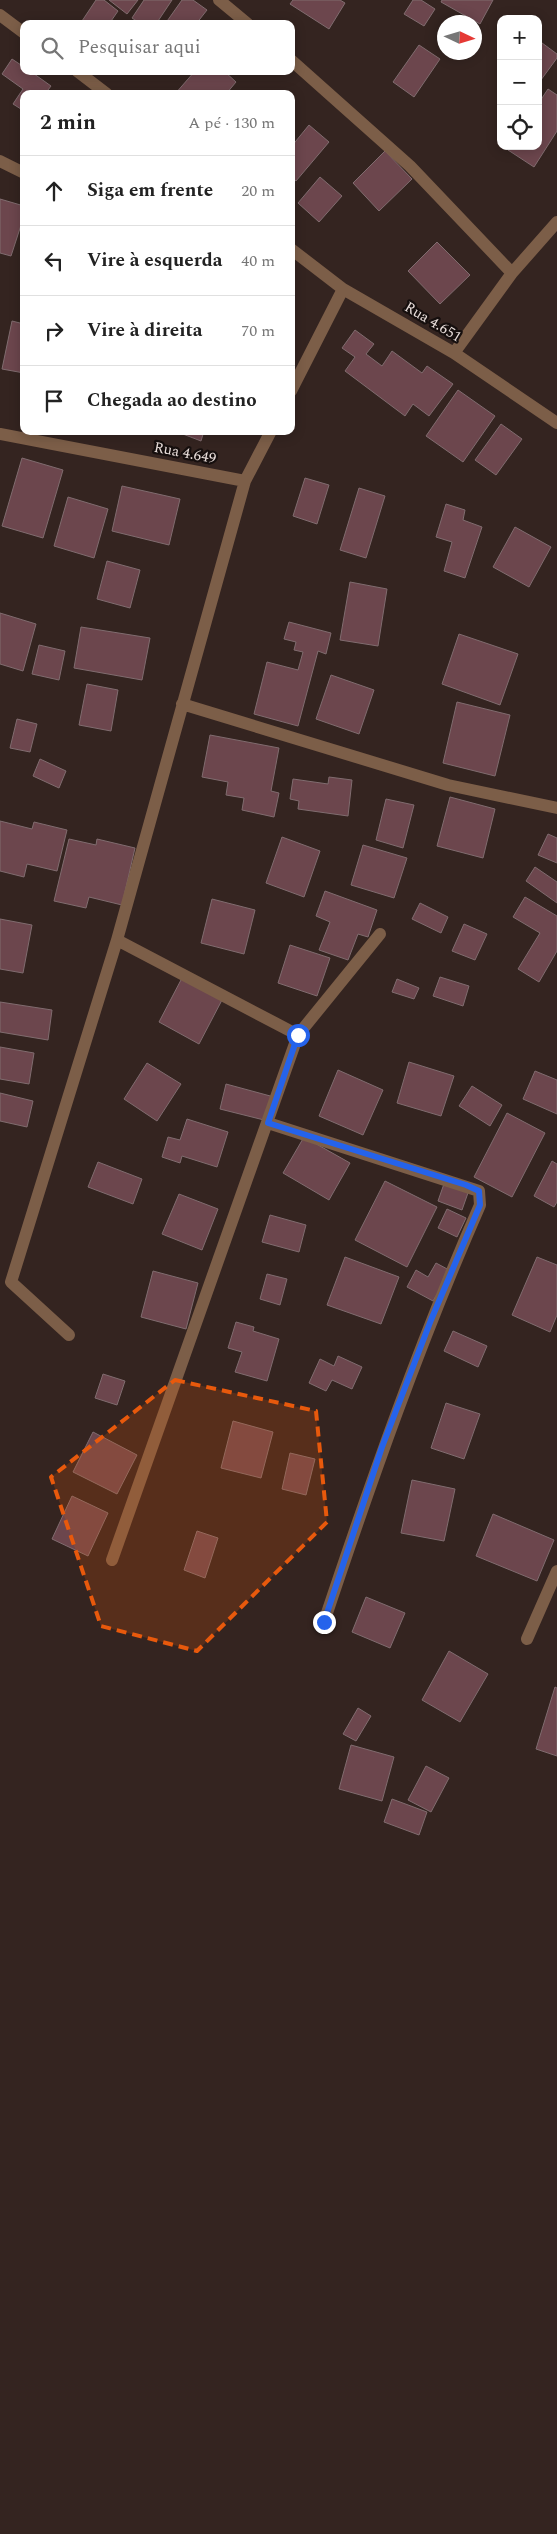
<!DOCTYPE html>
<html lang="pt">
<meta charset="utf-8">
<style>
body{margin:0;font-family:Spectral,serif;background:#f6f6f6;color:#222}
.controls{position:absolute;right:15px;top:15px;display:grid;overflow:hidden;border-radius:10px;box-shadow:0 2px 12px #0003}
.controls button{width:45px;height:45px;display:grid;place-items:center;padding:0;border:0;border-bottom:1px solid #e0e0e0;background:#fff;color:#222;font:25px sans-serif}
.compass{position:absolute;left:437px;top:15px;width:45px;height:45px;border-radius:50%;background:#fff;box-shadow:0 2px 12px #0003;rotate:94deg}
.stop{position:absolute;width:15px;height:15px;margin:-11px;border:4px solid #2563eb;border-radius:50%;background:#fff}
.stop.end{background:#2563eb;border-color:#fff;box-shadow:0 1px 5px #0008}
.list{margin:0;padding:0;list-style:none}
h2{display:flex;justify-content:space-between;align-items:center;height:65px;margin:0;padding:0 20px;font-size:21px}
h2 small{font-size:16px;font-weight:400;color:#767676}
.list li{display:grid;grid-template-columns:32px 1fr auto;gap:15px;align-items:center;box-sizing:border-box;height:70px;padding:0 20px;border-top:1px solid #e0e0e0}
.list b{display:block;font-size:19px;white-space:nowrap}
.list em{font-size:16px;font-style:normal;color:#767676}
.icon{flex:none;width:28px;height:28px;fill:none;stroke:currentColor;stroke-width:2;stroke-linecap:round;stroke-linejoin:round}
.map{position:relative;flex:none;width:557px;height:2534px;overflow:hidden}
.search{position:absolute;background:#fff;box-shadow:0 2px 12px #0003;left:20px;top:20px;width:275px;height:55px;display:flex;align-items:center;gap:12px;box-sizing:border-box;padding:0 18px;border-radius:10px;color:#767676;font-size:19px}
.panel{position:absolute;background:#fff;box-shadow:0 2px 12px #0003;left:20px;top:90px;width:275px;height:345px;border-radius:10px}
.map>svg:first-child{display:block}
.building{fill:#6c464d;stroke:#806c6f}
.lines{fill:none;stroke-linecap:round;stroke-linejoin:round}
.street{stroke:#7c5e48;stroke-width:12}
.route{stroke:#2563eb;stroke-width:6}
.marked{fill:#e8590c;fill-opacity:0.2;stroke:#e8590c;stroke-width:4;stroke-dasharray:10 6;stroke-linejoin:round}
.labels{text-anchor:middle;dominant-baseline:central;stroke-width:4.5;stroke-linejoin:round;paint-order:stroke}
.street-label{font-size:15px;fill:#e8ddda;stroke:#160f0e}
</style>
<div class="map">
<svg width="557" height="2534" viewBox="0 0 557 2534">
<rect width="100%" height="100%" fill="#342420"/>
<path class="building" d="M96,0H104L118,11L109,24H80Z
M109,0H138L127,14Z
M144,0H172L156,24H141L132,18Z
M182,0H193L207,10L196,24H165Z
M293,0H340L345,3L329,29L290,4Z
M413,0H421L435,9L424,26L404,14Z
M442,0H493L480,24L441,2Z
M538,40L557,54V58L538,84Z
M419,45L440,59L414,97L393,82Z
M12,59L24,67V71H30L51,86L45,94H24V111L13,104L23,89L2,74Z
M195,71H224L236,82L226,94H175Z
M548,89L557,95V131L534,167L508,150L511,146H538V104Z
M309,125L329,142L296,181L291,177V147Z
M385,151L412,179L379,211L353,183Z
M320,177L342,196L319,222L298,203Z
M0,199L24,206V216L11,256L0,253Z
M437,242L470,275L440,304L408,271Z
M12,321L24,324V373L2,369Z
M355,330L374,344L366,354L382,366L392,351L422,373L427,366L453,384L429,416L413,404L405,416L345,371L355,357L342,348Z
M458,390L495,416L463,462L426,436Z
M501,424L522,439L496,475L475,460Z
M175,431H204L201,441Z
M22,458L63,470L43,538L2,526Z
M305,478L329,485L317,524L293,516Z
M122,486L180,499L169,545L112,531Z
M359,488L385,496L366,558L340,550Z
M68,497L108,509L94,558L54,546Z
M446,504L465,510L463,520L482,527L465,578L444,571L452,542L436,537Z
M515,527L551,547L529,587L493,567Z
M107,561L140,570L130,608L97,599Z
M350,582L387,589L378,646L340,640Z
M0,613L36,624L23,671L0,664Z
M289,622L331,633L326,654L318,651L298,726L254,714L267,662L298,670L303,652L294,650L296,642L284,639Z
M81,627L150,638L142,680L74,668Z
M459,634L518,654L500,705L442,684Z
M39,645L65,651L59,680L32,674Z
M331,675L374,690L359,734L316,719Z
M87,684L118,690L111,731L79,725Z
M457,702L510,715L495,776L443,763Z
M17,719L37,724L30,752L10,748Z
M210,735L279,748L271,791L279,793L274,817L242,810L244,798L226,795L228,782L202,777Z
M40,759L66,771L59,788L33,776Z
M329,777L352,780L348,816L298,809L299,801L290,799L293,779L328,784Z
M450,797L495,809L483,858L437,846Z
M386,799L414,805L403,848L376,840Z
M0,821L32,829L34,822L67,830L57,871L27,864L24,877L0,871Z
M548,834L557,838V863L538,855Z
M282,837L320,851L304,897L266,883Z
M69,839L96,845L97,839L135,848L122,905L89,897L86,908L54,901Z
M363,845L407,858L394,898L351,885Z
M535,867L557,882V903L526,881Z
M325,891L377,910L368,937L358,934L348,960L319,950L330,922L316,916Z
M525,897L557,916V951L539,982L518,969L540,933L513,917Z
M212,899L255,910L244,954L201,943Z
M420,903L448,917L441,933L412,919Z
M0,919L32,925L23,973L0,969Z
M464,924L487,934L475,960L452,951Z
M290,945L330,958L317,996L278,983Z
M440,977L469,986L463,1006L433,996Z
M182,978L222,1000L199,1044L159,1022Z
M397,979L419,988L414,999L392,992Z
M0,1002L52,1010L48,1040L0,1032Z
M0,1047L34,1053L29,1084L0,1079Z
M409,1062L454,1076L441,1116L397,1103Z
M147,1063L181,1084L157,1121L124,1099Z
M338,1070L383,1090L363,1135L319,1116Z
M535,1071L557,1080V1114L523,1099Z
M226,1084L274,1097L268,1121L220,1109Z
M472,1086L502,1105L490,1126L459,1106Z
M0,1093L33,1101L27,1127L0,1121Z
M507,1113L545,1133L512,1197L474,1177Z
M187,1119L228,1132L217,1167L182,1156L180,1163L162,1157L168,1137L180,1140Z
M304,1137L350,1163L329,1200L283,1173Z
M552,1161L557,1164V1202L554,1207L534,1196Z
M98,1162L142,1179L133,1204L88,1187Z
M385,1181L437,1207L407,1267L355,1240Z
M445,1181L469,1190L462,1210L438,1201Z
M179,1194L218,1209L202,1250L162,1234Z
M447,1209L466,1218L457,1237L438,1228Z
M270,1215L306,1225L299,1252L262,1242Z
M345,1257L399,1277L381,1324L327,1305Z
M537,1257L557,1265V1315L550,1332L512,1315Z
M436,1263L451,1271L433,1301L407,1287L416,1270L428,1277Z
M153,1271L198,1283L186,1329L141,1317Z
M267,1274L287,1279L280,1305L260,1299Z
M236,1322L254,1327L253,1331L279,1339L267,1381L235,1372L242,1352L228,1348Z
M453,1331L487,1346L478,1367L444,1351Z
M338,1356L362,1367L352,1389L332,1380L326,1391L309,1383L320,1359L334,1366Z
M103,1374L125,1381L117,1405L95,1398Z
M446,1403L480,1414L464,1459L431,1448Z
M233,1421L273,1432L261,1478L221,1468Z
M93,1432L137,1455L117,1494L73,1472Z
M290,1453L315,1459L306,1495L282,1489Z
M412,1480L455,1489L444,1541L401,1533Z
M72,1496L108,1513L88,1556L52,1539Z
M493,1514L554,1540L537,1581L476,1556Z
M197,1531L218,1538L205,1578L184,1570Z
M366,1597L405,1613L390,1648L352,1632Z
M449,1651L488,1674L460,1722L422,1700Z
M555,1687L557,1688V1756L536,1749Z
M358,1708L371,1716L356,1741L343,1734Z
M351,1745L394,1757L382,1801L339,1789Z
M426,1766L449,1778L431,1812L408,1800Z
M392,1799L427,1812L419,1835L384,1822Z"/>
<g class="lines">
<path class="street" d="M219,0L248,24
M0,15L24,33
M291,60L410,166L512,273
M77,71L107,94
M0,161L24,173
M291,249L343,289L454,353L557,423
M454,353L512,273L557,222
M291,391L343,289
M0,434L245,481
M182,704L448,785L557,808
M117,940L298,1035
M268,1123L479,1191L480,1205C420,1342 371,1481 324,1622
M69,1335L11,1282L117,940L245,481L271,431
M112,1560L298,1035L380,934
M527,1639L557,1571"/>
</g>
<g class="lines">
<path class="route" d="M298,1035L268,1123L466,1185L479,1191L480,1205L431,1320L382,1447L324,1622"/>
</g>
<path class="marked" d="M175,1380L316,1411L327,1522L197,1651L101,1626L51,1477Z"/>
<g class="labels">
<g class="street-label">
<text transform="translate(433 322) rotate(31)">Rua 4.651</text>
<text transform="translate(185 453) rotate(11)">Rua 4.649</text>
</g>
</g>
</svg>
<div class="controls">
<button>+</button>
<button>−</button>
<button><svg class="icon" aria-label="locate" viewBox="0 0 24 24"><circle cx="12" cy="12" r="6"/><path d="M12 2v4M12 18v4M2 12h4M18 12h4"/></svg></button>
</div>
<svg class="compass" viewBox="-18 -18 36 36"><path d="M0-13l5 13h-10z" fill="#e53935"/><path d="M0 13l5-13h-10z" fill="#767676"/></svg>
<div class="stop" style="left:298px;top:1035px"></div>
<div class="stop end" style="left:324px;top:1622px"></div>
<div class="search"><svg class="icon" aria-label="search" viewBox="0 0 24 24"><circle cx="10" cy="10" r="6"/><path d="M15 15l6 6"/></svg>Pesquisar aqui</div>
<section class="panel">
<h2>2 min<small>A pé · 130 m</small></h2>
<ul class="list">
<li><svg class="icon" aria-label="ahead" viewBox="0 0 24 24"><path d="M12 20V5M6 11l6-6 6 6"/></svg><div><b>Siga em frente</b></div><em>20 m</em></li>
<li><svg class="icon" aria-label="left" viewBox="0 0 24 24"><path d="M17 20v-9H6M10 6l-5 5 5 5"/></svg><div><b>Vire à esquerda</b></div><em>40 m</em></li>
<li><svg class="icon" aria-label="right" viewBox="0 0 24 24"><path d="M7 20v-9h11M14 6l5 5-5 5"/></svg><div><b>Vire à direita</b></div><em>70 m</em></li>
<li><svg class="icon" aria-label="arrive" viewBox="0 0 24 24"><path d="M6 21V4h12l-3 4 3 4H6"/></svg><div><b>Chegada ao destino</b></div></li>
</ul>
</section>
</div>
